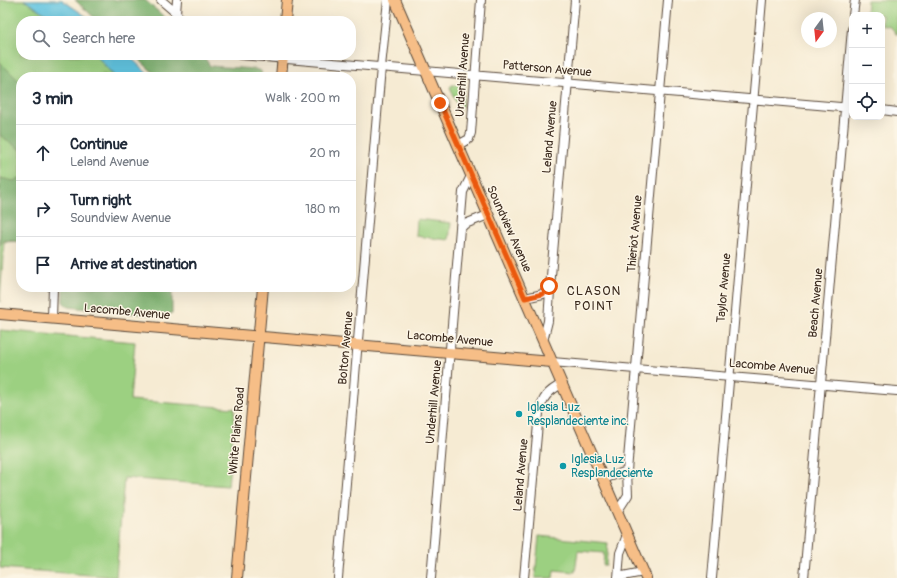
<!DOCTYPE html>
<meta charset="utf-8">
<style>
body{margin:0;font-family:Pangolin,sans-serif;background:#f2f2f3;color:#1f2937}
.controls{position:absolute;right:12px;top:12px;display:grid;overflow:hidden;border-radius:8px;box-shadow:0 4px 16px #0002}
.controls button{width:36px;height:36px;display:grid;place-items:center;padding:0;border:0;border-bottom:1px solid #e0e1e3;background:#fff;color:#1f2937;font:20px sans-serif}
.compass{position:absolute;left:801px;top:12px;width:36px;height:36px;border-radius:50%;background:#fff;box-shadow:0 4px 16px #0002;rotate:195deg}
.stop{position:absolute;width:12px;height:12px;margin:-9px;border:3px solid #ea580c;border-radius:50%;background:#fff}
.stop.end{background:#ea580c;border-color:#fff;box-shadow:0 1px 4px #0008}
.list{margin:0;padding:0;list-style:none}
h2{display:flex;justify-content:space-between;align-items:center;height:52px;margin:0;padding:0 16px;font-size:17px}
h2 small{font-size:13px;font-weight:400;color:#747a83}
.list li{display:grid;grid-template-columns:26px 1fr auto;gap:12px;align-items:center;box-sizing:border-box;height:56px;padding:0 16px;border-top:1px solid #e0e1e3}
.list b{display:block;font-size:15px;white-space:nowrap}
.list p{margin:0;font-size:13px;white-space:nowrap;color:#747a83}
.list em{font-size:13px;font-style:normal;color:#747a83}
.icon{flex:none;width:22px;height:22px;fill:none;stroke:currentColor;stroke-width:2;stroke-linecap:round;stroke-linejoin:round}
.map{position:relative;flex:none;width:897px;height:578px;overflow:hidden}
.search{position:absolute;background:#fff;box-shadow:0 4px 16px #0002;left:16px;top:16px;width:340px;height:44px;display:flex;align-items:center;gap:10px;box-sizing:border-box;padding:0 14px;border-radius:16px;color:#747a83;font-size:15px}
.panel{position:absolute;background:#fff;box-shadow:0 4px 16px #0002;left:16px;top:72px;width:340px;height:220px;border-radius:16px}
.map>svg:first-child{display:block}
.green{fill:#9cd081;stroke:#6c7d50}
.forest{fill:#7db26f;stroke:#5c6e46}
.water{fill:#64c6e2;stroke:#507880}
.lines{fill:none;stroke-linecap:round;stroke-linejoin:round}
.minor-casing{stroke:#574739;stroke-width:10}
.major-casing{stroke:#574739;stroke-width:12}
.minor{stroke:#fff;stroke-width:8}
.major{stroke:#f6be87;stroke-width:10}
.route{stroke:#ea580c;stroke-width:5}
.culture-dot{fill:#0f9aa8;stroke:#fcf5e5;stroke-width:1.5}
.labels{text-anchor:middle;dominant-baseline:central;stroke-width:3;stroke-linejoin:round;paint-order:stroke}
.street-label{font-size:12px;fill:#3b2a1e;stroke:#fcf5e5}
.culture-label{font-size:12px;fill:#0d838f;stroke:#fcf5e5;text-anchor:start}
.neighbourhood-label{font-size:13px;letter-spacing:1px;fill:#3b2a1e;stroke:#fcf5e5}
</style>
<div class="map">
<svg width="897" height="578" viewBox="0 0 897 578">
<rect width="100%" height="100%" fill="#fcf5e5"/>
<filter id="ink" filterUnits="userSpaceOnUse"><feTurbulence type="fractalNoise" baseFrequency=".025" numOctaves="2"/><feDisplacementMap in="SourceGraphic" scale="8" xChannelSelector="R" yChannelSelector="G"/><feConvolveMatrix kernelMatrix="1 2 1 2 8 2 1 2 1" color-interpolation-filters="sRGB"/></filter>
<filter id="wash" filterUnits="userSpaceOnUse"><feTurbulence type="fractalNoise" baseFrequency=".012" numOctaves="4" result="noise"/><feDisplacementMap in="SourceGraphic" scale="16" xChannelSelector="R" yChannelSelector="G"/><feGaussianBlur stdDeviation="0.9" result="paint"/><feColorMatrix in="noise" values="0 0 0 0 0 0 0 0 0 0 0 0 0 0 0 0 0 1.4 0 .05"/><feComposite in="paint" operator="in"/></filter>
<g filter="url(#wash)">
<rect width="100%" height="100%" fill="#f6ebd3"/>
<path class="green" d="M0,0H24L57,21H21V55H96L115,77H108L102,73L105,77H21V241L4,242L0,302Z
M867,0H897V35L891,27L882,25V15H866Z
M452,85L464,86L462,108L459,110L450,87Z
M417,219L451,223L449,240L416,236Z
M0,330L135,342L130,400L235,408L228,486L124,478L116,577L0,568Z
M539,536L608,543L606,565H603L604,553L578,551L575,572L554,570L553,578H535Z"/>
<path class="forest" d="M75,0H145L169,21H98Z
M134,55H203L210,66L255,69L261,71L262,77H158Z
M0,62L21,83V150L0,135Z
M21,177V242L4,240L0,245V178L14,181Z
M63,287H172V313L165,316L68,307L63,302Z"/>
<path class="water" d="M24,0H62L93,21H57Z
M96,55H128L151,77H115Z"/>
</g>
<g filter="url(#ink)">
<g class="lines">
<defs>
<path id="minor" d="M161,0L176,13L182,21
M176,13L177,0
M853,15L855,0
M240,55L852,108
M882,110L897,112
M458,145L469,139L471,133L481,0
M460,229L465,224L488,215
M525,298L543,294L549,283
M52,318L53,287
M543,341L548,321L551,276L575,0
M552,362L897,391
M603,479L627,471
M617,512L628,495L627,471L668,0
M618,577L643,572
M338,578L381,67L388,0
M431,578L463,192L471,176
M524,578L539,413C542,398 548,391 562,384
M618,578L620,553L627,535
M712,578L762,0
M804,578L852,29"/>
<path id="major" d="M395,0L646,578
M285,21L287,0
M281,77L283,55
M0,314L552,362
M237,578L263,287"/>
</defs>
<use href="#minor" class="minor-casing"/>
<use href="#major" class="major-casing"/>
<use href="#minor" class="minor"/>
<use href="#major" class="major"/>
</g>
</g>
<g class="lines" filter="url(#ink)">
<path class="route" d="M440,103L525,298L543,294L549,286"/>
</g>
<g class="culture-dot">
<circle cx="519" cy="414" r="4"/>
<circle cx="563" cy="466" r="4"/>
</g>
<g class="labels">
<g class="street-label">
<text transform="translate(547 69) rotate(5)">Patterson Avenue</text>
<text transform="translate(463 75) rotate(-86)">Underhill Avenue</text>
<text transform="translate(550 137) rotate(-85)">Leland Avenue</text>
<text transform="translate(509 229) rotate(66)">Soundview Avenue</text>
<text transform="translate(635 234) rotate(-85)">Thieriot Avenue</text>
<text transform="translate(724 288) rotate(-85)">Taylor Avenue</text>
<text transform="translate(816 303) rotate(-85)">Beach Avenue</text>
<text transform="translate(127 312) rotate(5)">Lacombe Avenue</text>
<text transform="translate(450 339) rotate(5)">Lacombe Avenue</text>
<text transform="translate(346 348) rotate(-85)">Bolton Avenue</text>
<text transform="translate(772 367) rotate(5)">Lacombe Avenue</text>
<text transform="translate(434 402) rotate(-85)">Underhill Avenue</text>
<text transform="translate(237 431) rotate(-85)">White Plains Road</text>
<text transform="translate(521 475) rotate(-85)">Leland Avenue</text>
</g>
<g class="culture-label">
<text x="527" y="407">Iglesia Luz<tspan x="527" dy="14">Resplandeciente inc.</tspan></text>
<text x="571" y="459">Iglesia Luz<tspan x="571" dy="14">Resplandeciente</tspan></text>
</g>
<g class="neighbourhood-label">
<text x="594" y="291">CLASON<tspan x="594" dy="15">POINT</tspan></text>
</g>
</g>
</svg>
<div class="controls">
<button>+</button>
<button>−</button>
<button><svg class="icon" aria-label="locate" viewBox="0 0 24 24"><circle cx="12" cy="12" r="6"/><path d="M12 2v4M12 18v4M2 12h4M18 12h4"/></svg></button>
</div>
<svg class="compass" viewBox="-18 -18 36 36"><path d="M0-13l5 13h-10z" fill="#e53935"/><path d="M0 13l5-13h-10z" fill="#747a83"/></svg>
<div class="stop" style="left:549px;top:286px"></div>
<div class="stop end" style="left:440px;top:103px"></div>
<div class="search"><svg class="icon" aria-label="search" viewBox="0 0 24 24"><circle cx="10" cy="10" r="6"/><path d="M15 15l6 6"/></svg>Search here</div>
<section class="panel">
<h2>3 min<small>Walk · 200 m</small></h2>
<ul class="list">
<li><svg class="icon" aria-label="ahead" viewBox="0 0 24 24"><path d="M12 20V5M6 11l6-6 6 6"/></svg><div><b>Continue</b><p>Leland Avenue</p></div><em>20 m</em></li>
<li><svg class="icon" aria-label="right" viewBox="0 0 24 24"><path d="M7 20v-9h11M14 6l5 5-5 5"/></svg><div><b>Turn right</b><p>Soundview Avenue</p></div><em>180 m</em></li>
<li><svg class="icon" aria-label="arrive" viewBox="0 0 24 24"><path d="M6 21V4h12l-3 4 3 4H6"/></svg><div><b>Arrive at destination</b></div></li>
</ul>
</section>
</div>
